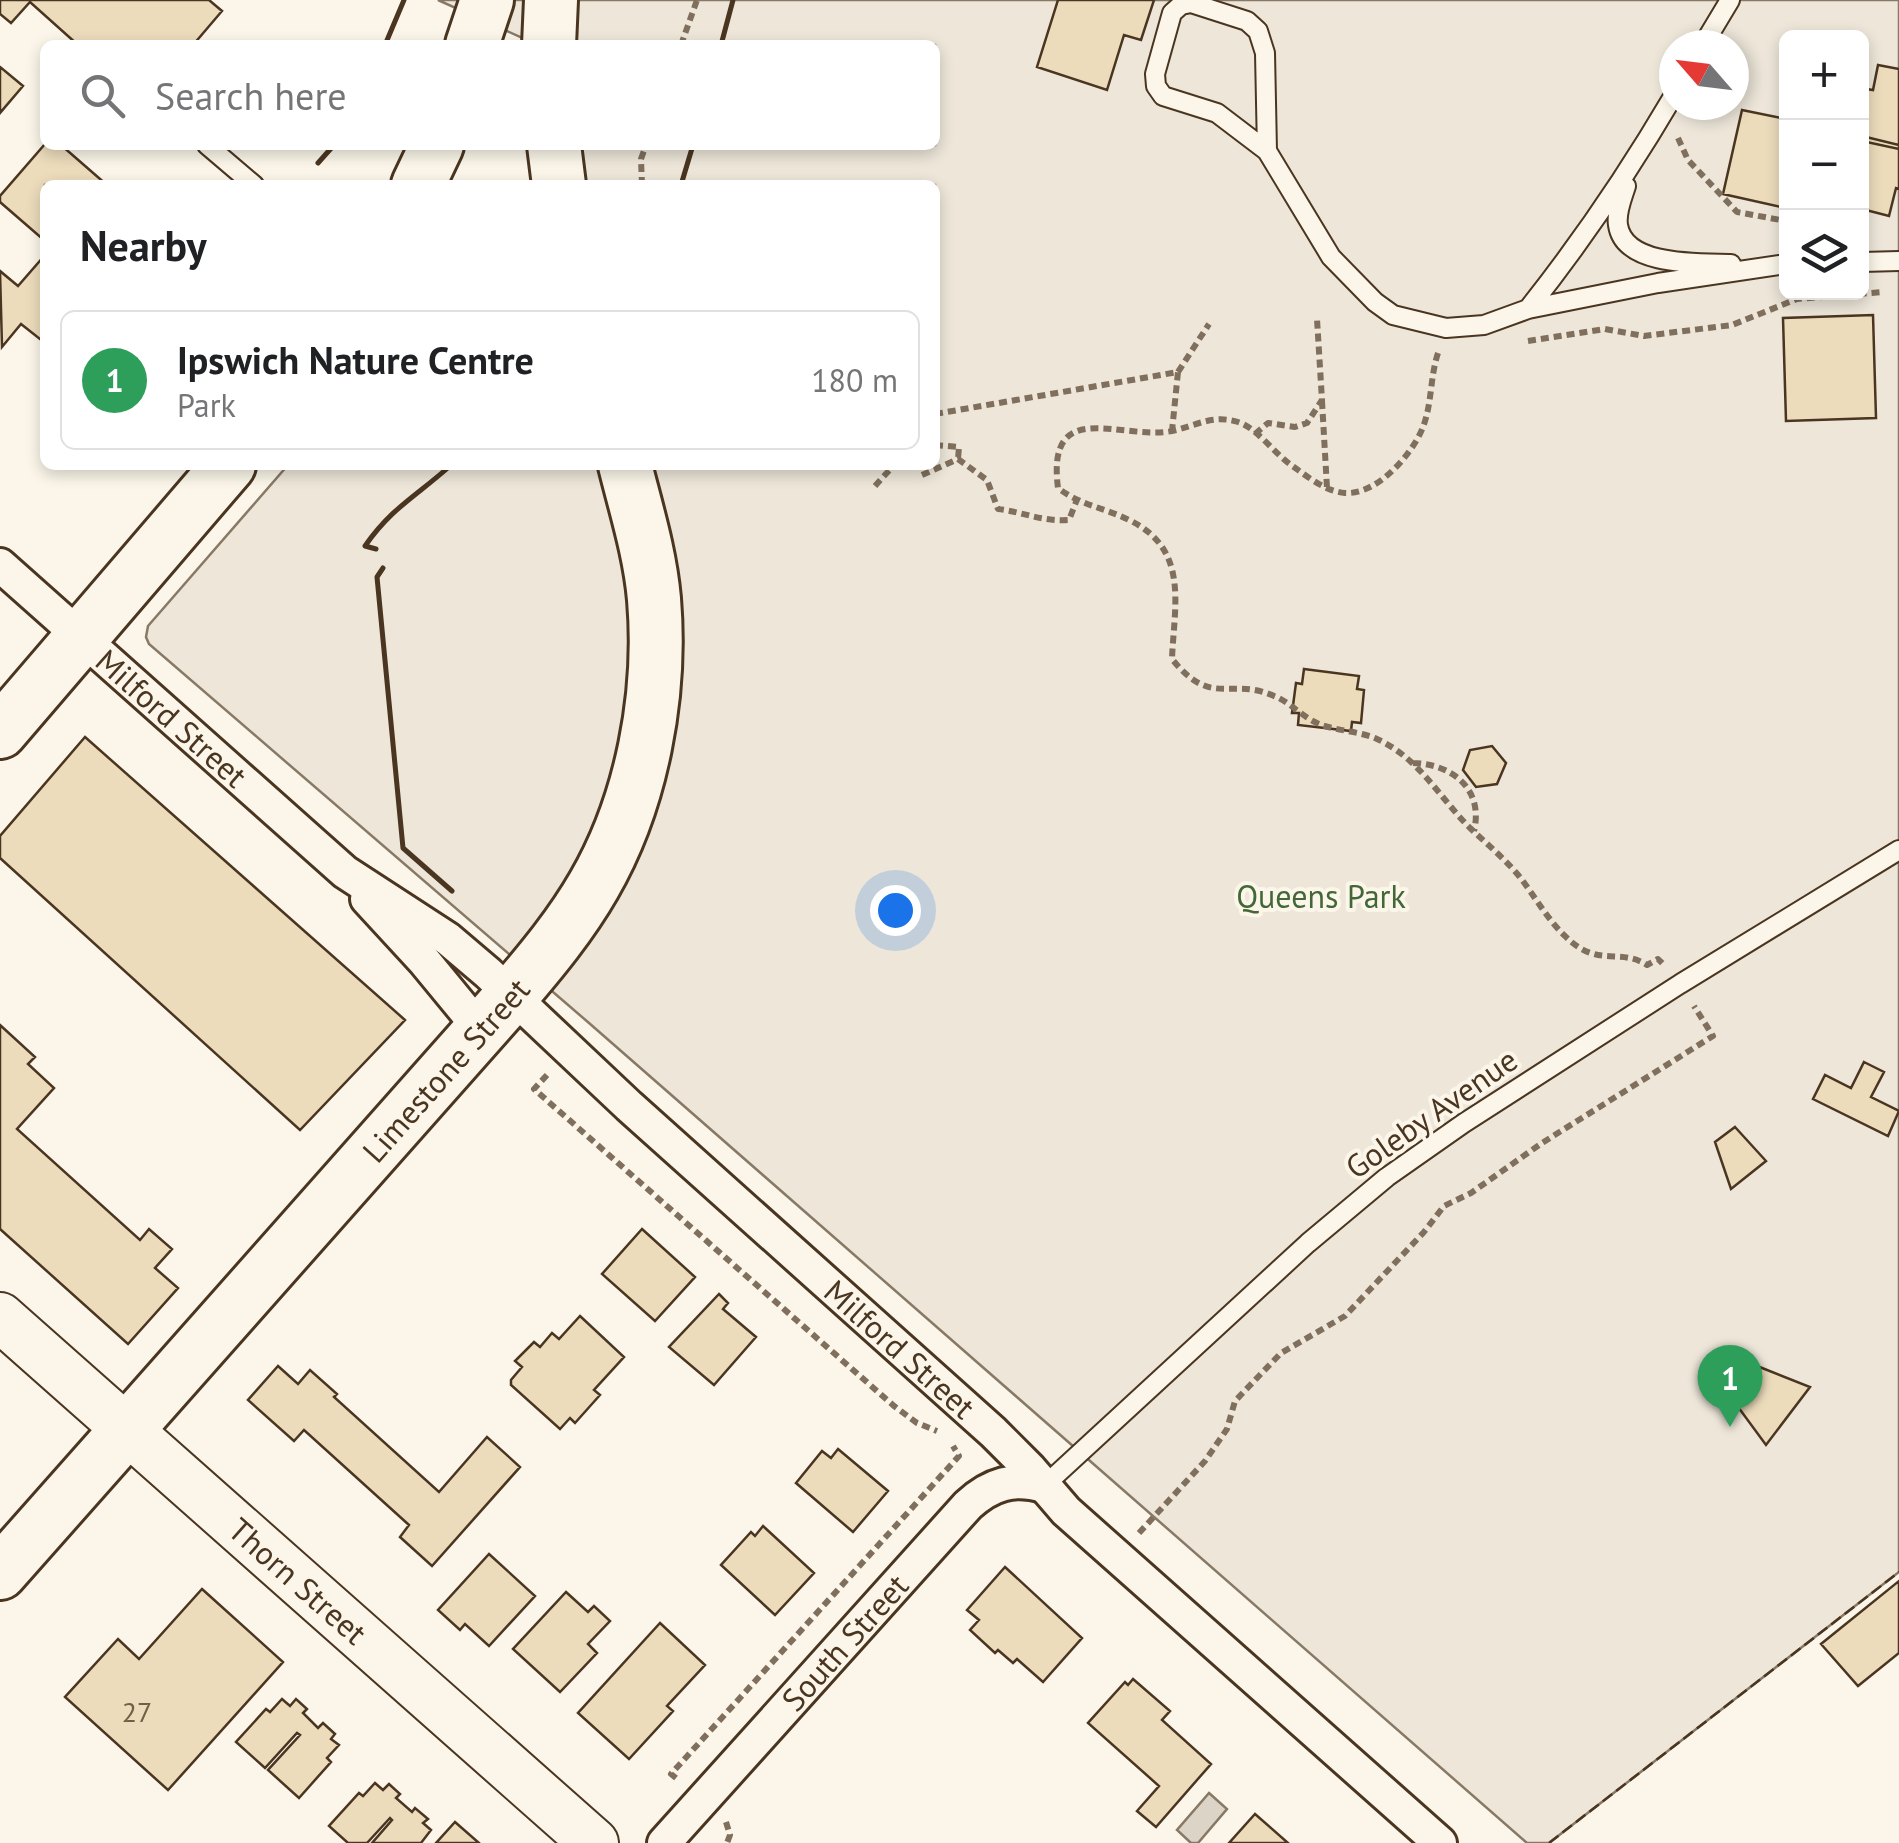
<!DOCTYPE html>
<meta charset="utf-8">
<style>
body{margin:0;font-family:"PT Sans",sans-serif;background:#f2f2f2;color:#202124}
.controls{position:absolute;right:30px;top:30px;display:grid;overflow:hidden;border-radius:15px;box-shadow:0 5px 15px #0003}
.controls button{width:90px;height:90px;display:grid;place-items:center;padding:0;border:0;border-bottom:2px solid #e0e0e0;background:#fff;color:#202124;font:50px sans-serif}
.compass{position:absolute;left:1659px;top:30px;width:90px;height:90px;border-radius:50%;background:#fff;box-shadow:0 5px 15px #0003;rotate:298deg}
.you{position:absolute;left:895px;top:910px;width:35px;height:35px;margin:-25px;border:8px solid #fff;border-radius:50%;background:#1a73e8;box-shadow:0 0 0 15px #1a73e833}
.badge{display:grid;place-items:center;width:65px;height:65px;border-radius:50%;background:#0b8043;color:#fff;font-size:32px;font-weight:700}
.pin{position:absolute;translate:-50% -82px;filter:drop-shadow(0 2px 5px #0008)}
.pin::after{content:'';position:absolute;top:52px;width:35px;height:30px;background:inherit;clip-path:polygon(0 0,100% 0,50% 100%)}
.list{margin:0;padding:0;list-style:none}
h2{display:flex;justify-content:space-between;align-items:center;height:130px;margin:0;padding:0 40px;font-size:42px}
h2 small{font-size:32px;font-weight:400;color:#757577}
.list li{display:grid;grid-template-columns:65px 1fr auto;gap:30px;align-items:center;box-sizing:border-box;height:140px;margin:0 20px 20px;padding:0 20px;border:2px solid #e0e0e0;border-radius:15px}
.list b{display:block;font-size:38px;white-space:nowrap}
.list p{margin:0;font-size:32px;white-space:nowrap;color:#757577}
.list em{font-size:32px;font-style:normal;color:#757577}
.icon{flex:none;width:55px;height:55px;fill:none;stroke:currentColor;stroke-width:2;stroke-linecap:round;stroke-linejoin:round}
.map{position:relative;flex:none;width:1899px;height:1843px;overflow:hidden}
.search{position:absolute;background:#fff;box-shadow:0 5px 15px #0003;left:40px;top:40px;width:900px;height:110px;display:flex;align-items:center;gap:25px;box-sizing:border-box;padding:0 35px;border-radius:15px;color:#757577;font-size:38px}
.panel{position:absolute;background:#fff;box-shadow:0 5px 15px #0003;left:40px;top:180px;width:900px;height:290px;border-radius:15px}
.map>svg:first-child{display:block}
.green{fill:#ede6d9;stroke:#887966;stroke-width:2.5;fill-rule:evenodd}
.water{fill:#dcd4c6;stroke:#887966;stroke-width:2.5}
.building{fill:#ecdcbc;stroke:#4a3520;stroke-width:2.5}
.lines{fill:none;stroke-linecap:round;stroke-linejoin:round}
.lane-casing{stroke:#4a3520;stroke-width:22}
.street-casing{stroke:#4a3520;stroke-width:38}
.secondary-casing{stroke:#4a3520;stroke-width:52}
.primary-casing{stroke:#4a3520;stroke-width:58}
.path{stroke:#7f6f5c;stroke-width:6;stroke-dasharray:8 5;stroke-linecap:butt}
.lane{stroke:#fbf6e9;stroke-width:18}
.street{stroke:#fbf6e9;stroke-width:32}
.secondary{stroke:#fbf6e9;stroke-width:48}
.primary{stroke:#fbf6e9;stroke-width:52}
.fence{stroke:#4a3520;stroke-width:2.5;stroke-dasharray:12 5;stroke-linecap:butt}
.wall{stroke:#4a3520;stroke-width:5}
.labels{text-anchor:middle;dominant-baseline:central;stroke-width:8;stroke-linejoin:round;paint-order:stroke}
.number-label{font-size:28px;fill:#725f47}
.street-label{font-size:32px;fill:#4a3520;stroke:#fbf6e9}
.park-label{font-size:32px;fill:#436837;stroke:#fbf6e9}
</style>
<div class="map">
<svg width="1899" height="1843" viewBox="0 0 1899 1843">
<rect width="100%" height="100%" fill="#fbf6e9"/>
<path class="green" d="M438,0H1899V1572L1549,1843H1527L589,1023L149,644L146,637L148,626L288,465H935V185H549L571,145H935V45H538ZM1786,38H1862V292H1786ZM1674,45H1734V105H1674Z"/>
<path class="water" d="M1209,1793L1227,1809L1198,1843H1191L1177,1830Z"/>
<path class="building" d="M0,0H209L222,11L193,45H78L30,2L11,23L0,14Z
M1058,0H1154L1141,40L1124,35L1107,90L1037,67Z
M1878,65L1899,69V149L1862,141V100L1866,89L1873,90Z
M0,67L23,86L0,113Z
M1742,110L1786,119V208L1723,194Z
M1862,136L1899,145V189L1896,188L1889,216L1862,209Z
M45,144L61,145L107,185H45V241L0,202V196Z
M45,255V343L21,324L2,347L0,271L18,286Z
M1873,315L1876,418L1786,421L1783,318Z
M1304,669L1359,676L1357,689L1364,690L1361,723L1352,722L1351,731L1298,725L1299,713H1292L1296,683L1302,684Z
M85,737L405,1020L300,1130L0,858V836Z
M1492,746L1506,763L1497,784L1476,787L1463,770L1470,750Z
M0,1025L35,1057L28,1064L54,1088L17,1129L140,1240L149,1229L172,1249L155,1268L178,1288L128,1344L0,1229Z
M1864,1062L1884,1072L1871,1097L1899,1111L1888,1136L1813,1099L1825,1075L1851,1088Z
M1735,1127L1766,1161L1731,1189L1715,1142Z
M642,1229L695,1277L655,1321L602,1274Z
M719,1294L728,1303L723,1309L756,1337L714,1385L669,1347Z
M580,1316L624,1357L594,1390L600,1395L575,1423L570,1418L560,1429L511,1385V1380L522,1367L515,1361L534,1342L540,1347L552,1333L559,1339Z
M1752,1364L1810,1387L1766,1445L1730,1396Z
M278,1366L298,1384L310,1370L337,1394L334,1397L439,1492L487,1437L520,1467L432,1566L400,1537L409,1525L304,1430L294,1441L248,1400Z
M838,1449L888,1491L853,1532L796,1483L822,1451L831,1458Z
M763,1526L814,1573L775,1615L721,1565L751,1532L755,1536Z
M489,1554L535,1596L489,1646L465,1624L460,1630L438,1610Z
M1005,1567L1082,1638L1043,1682L1017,1659L1013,1663L998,1650L995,1653L970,1630L979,1620L967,1610Z
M1899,1581V1653L1858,1686L1821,1644Z
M202,1589L283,1662L168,1790L65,1697L118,1639L139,1659Z
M566,1592L588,1612L594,1606L610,1621L588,1644L597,1653L560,1692L513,1649Z
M660,1623L705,1665L667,1706L673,1711L629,1759L578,1713Z
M1133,1679L1170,1711L1162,1720L1211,1764L1156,1827L1137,1811L1159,1786L1088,1723L1125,1682L1128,1685Z
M282,1699L290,1706L296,1699L307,1709L303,1713L318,1728L323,1723L335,1734L331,1739L339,1745L327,1758L331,1762L299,1798L268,1770L300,1735L297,1733L265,1768L236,1742L266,1709L270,1712Z
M375,1783L383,1790L389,1784L400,1794L396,1798L412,1812L415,1808L428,1819L423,1823L431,1830L421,1843H372L392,1820L390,1818L367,1843H348L329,1826L359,1793L363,1796Z
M1255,1814L1288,1843H1229Z
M455,1822L479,1843H436Z"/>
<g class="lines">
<defs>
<path id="lane" d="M1703,45L1730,0
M207,145L254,185
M1267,151L1265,53L1258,31L1247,21L1191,3L1181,5L1172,13L1155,74L1156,86L1163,96L1217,113L1267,151L1331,257L1375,302L1393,315L1446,328L1484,325L1528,309L1658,283L1786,264
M1626,186C1622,199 1616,212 1618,225C1624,267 1700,263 1731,264
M1862,262L1899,261
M1528,309C1582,241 1630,170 1674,95
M1044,1486L1308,1243L1387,1177L1464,1123L1680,984L1899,850"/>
<g id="street">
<path id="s1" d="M0,565L345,872L448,939L488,973L629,1106L993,1432L1029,1468L1066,1511L1440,1843"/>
<path d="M367,899L425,962L481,1030"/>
<path id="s2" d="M664,1843L968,1505C991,1484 1014,1477 1044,1486"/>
</g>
<g id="secondary">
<path id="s3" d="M0,1317L594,1843"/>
</g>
<g id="primary">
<path d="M472,45L487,0"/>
<path d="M549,45L551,0"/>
<path d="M554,145L559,185"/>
<path d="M418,185L437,145"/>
<path d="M0,732L229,465"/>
<path id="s4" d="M0,1573L512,995C542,960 571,925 594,885C642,802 662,695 654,599C650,553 636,509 625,465"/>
</g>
</defs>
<use href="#lane" class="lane-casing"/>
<use href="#street" class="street-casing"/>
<use href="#secondary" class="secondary-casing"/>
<use href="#primary" class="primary-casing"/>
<path class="path" d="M681,45L697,0
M1678,138L1688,160L1737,212L1786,221
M642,185L641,159L646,145
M1528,341L1605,329L1644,336L1732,325L1797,299L1883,292
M1438,353C1430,377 1432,404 1423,427C1412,455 1377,495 1345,493C1324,491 1307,476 1291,465C1274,453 1257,428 1238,422C1212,414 1196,426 1172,431C1122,441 1046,395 1058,488C1080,505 1105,508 1129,520C1190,549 1174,606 1172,659C1212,709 1230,676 1274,696C1290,702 1302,717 1319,724C1337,731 1359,731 1377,739C1419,758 1439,797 1470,828C1487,844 1504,858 1519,876C1534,895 1547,919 1565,936C1598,969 1619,947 1647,965L1658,959L1663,964
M1178,372L1209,324
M1322,401L1327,488
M935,414L1178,372L1172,431
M1255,434L1268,423L1295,427L1307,423L1322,400L1317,319
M935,445L959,447L958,459
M922,475L958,459L987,480L998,509C1023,512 1043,522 1069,520L1076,502
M875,486L894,465
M1413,763C1452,764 1484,789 1474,831
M547,1075L534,1089L894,1406L917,1423L937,1431
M1139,1533L1205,1461L1227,1429L1235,1401L1281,1353L1345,1316L1424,1232L1444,1206L1471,1193L1542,1143L1713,1036L1694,1006
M676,1778L671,1774L959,1456L953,1446
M726,1822L730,1835L727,1843"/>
<use href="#lane" class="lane"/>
<use href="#street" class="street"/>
<use href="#secondary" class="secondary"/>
<use href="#primary" class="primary"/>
<path class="fence" d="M1549,1843L1899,1572"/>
<path class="wall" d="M385,45L404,0
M721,45L733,0
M318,163L334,145
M681,185L693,145
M376,549L365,546C392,507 418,495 451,465
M383,568L377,577L403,848L452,891"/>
</g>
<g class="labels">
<g class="number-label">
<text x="137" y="1711">27</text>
</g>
<g class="street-label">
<text stroke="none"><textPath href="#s1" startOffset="230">Milford Street</textPath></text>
<text stroke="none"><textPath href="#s4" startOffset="672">Limestone Street</textPath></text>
<text transform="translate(1431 1113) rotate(-35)">Goleby Avenue</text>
<text stroke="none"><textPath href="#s1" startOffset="1195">Milford Street</textPath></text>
<text stroke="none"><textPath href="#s3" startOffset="398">Thorn Street</textPath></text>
<text stroke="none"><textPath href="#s2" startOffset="270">South Street</textPath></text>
</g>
<g class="park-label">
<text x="1321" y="896">Queens Park</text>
</g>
</g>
</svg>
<div class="controls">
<button>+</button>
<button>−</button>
<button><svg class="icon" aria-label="layers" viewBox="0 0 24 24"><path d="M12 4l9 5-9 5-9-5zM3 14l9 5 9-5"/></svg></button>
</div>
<svg class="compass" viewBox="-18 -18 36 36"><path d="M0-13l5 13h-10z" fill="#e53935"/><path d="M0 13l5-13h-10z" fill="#757577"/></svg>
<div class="you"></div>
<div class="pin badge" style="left:1730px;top:1427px;background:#2e9e5b">1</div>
<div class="search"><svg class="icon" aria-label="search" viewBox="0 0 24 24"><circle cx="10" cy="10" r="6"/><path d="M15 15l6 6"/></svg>Search here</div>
<section class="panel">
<h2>Nearby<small></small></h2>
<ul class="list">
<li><span class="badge" style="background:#2e9e5b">1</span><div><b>Ipswich Nature Centre</b><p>Park</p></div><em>180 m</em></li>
</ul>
</section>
</div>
